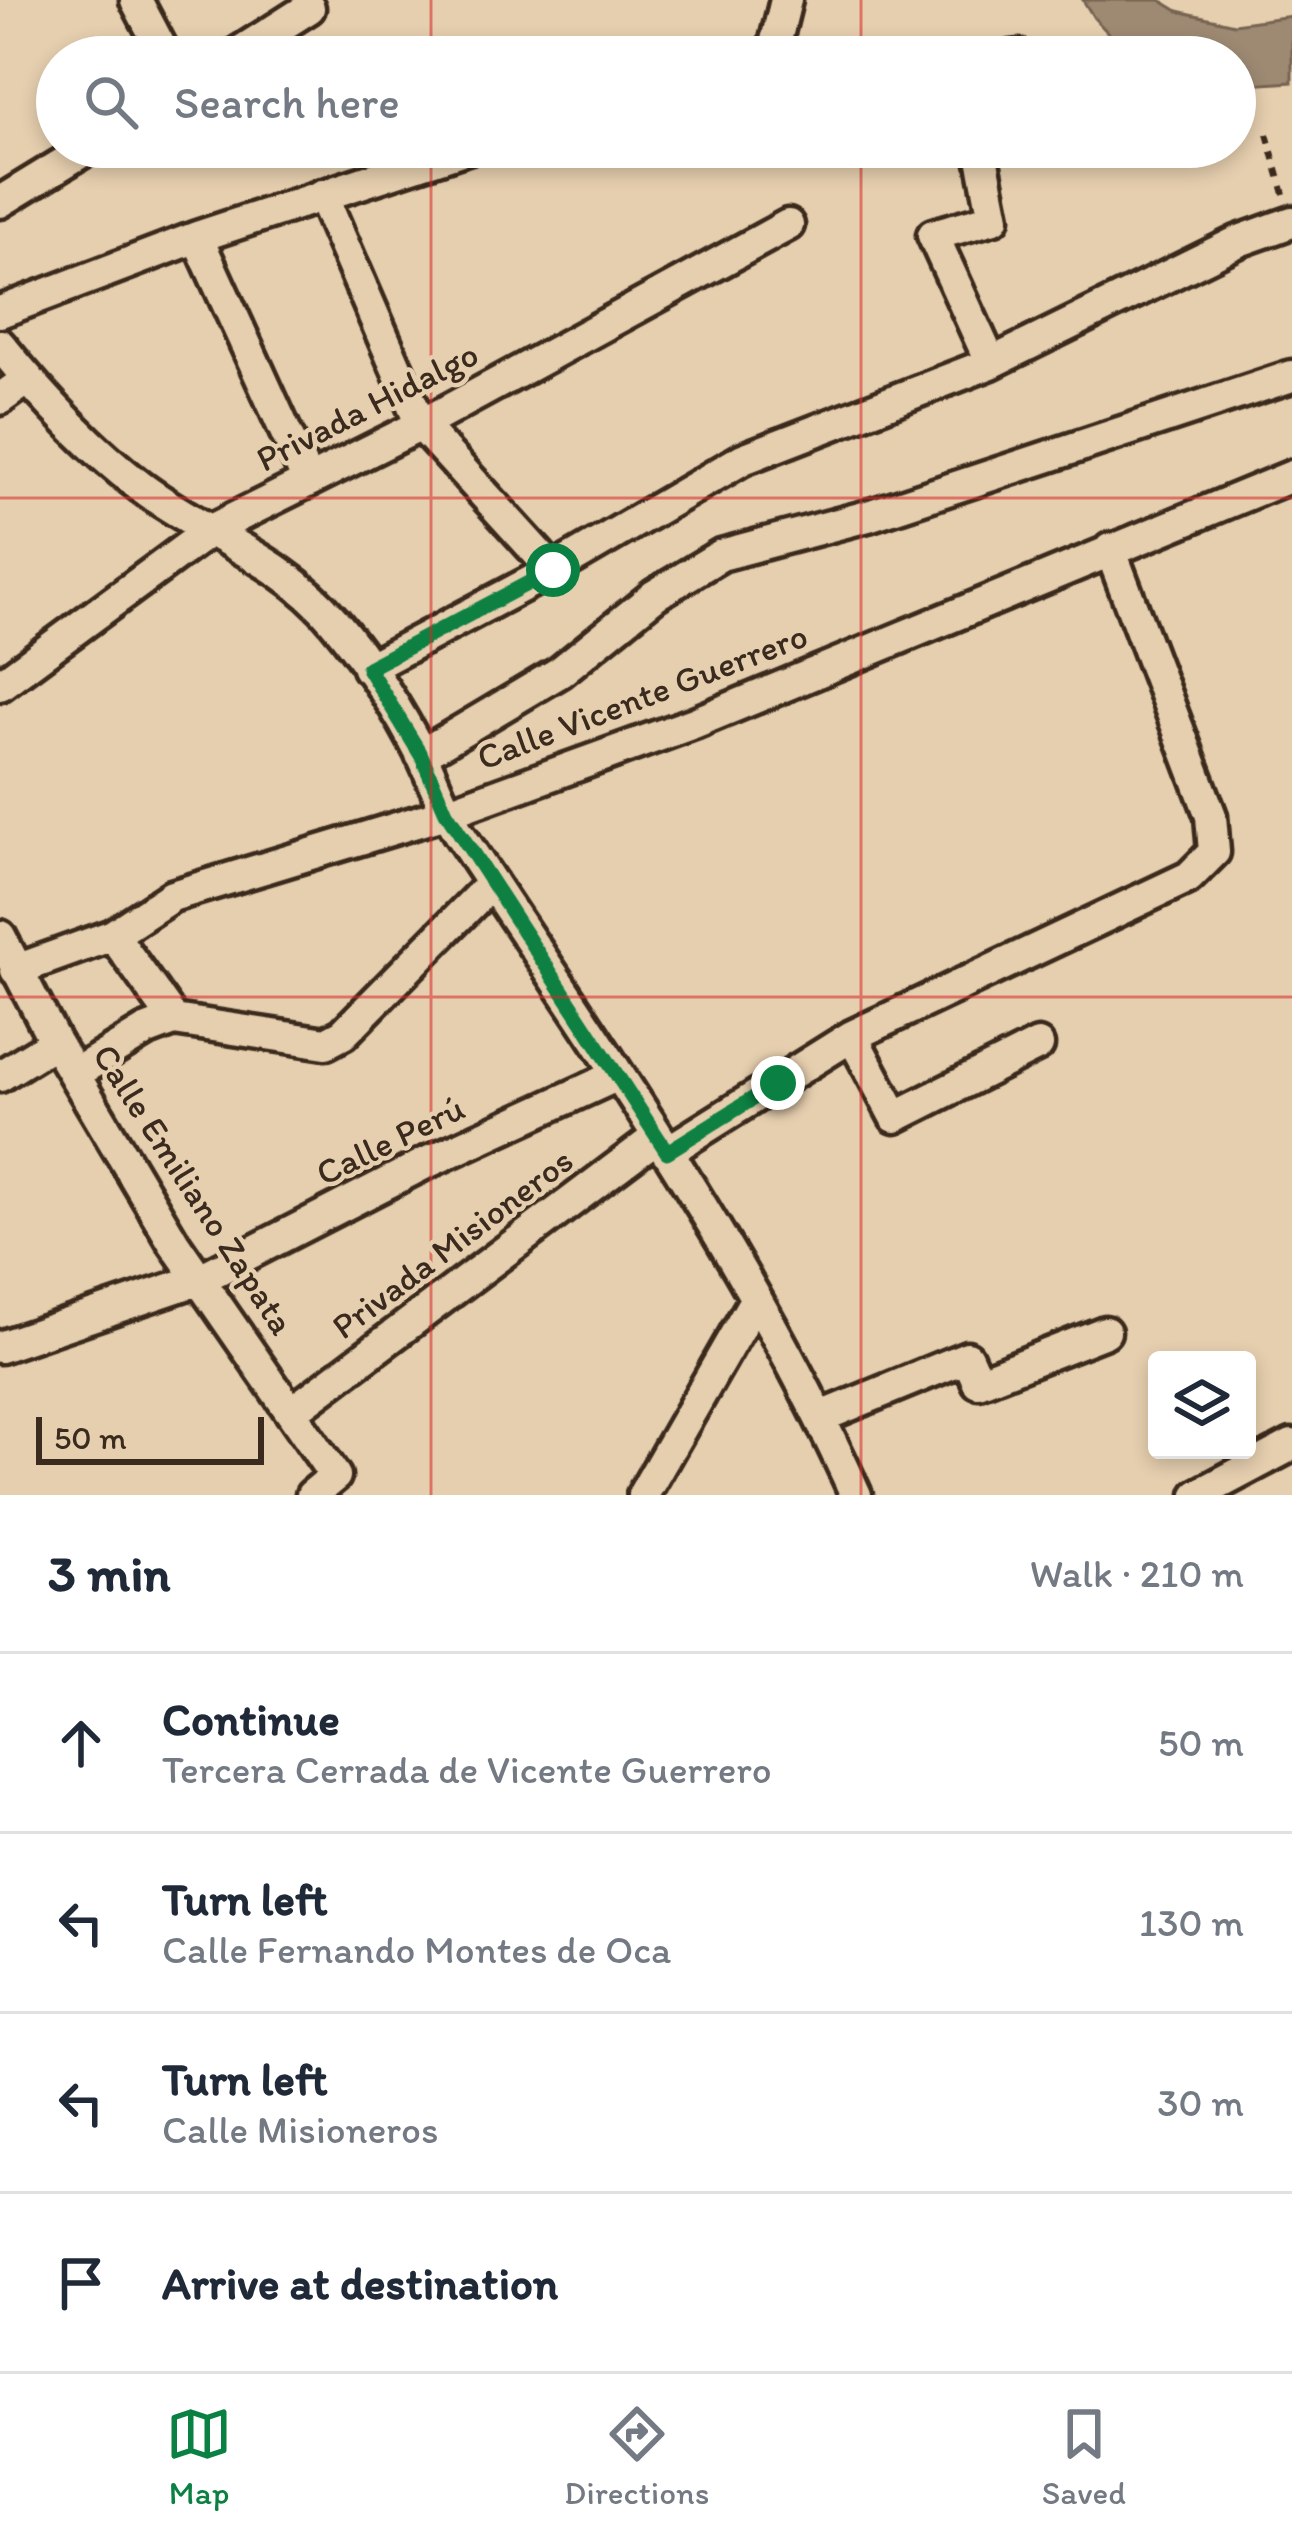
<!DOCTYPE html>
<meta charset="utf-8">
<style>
body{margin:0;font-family:Itim,sans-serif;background:#f6f6f7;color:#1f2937}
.controls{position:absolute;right:36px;bottom:36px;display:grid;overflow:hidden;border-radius:12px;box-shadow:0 6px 18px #0003}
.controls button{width:108px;height:108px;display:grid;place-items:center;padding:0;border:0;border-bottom:3px solid #e0e1e3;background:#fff;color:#1f2937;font:60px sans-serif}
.scale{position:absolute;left:36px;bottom:30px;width:228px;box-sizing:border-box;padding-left:12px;border:6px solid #3b2a1e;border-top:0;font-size:33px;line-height:42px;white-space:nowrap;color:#3b2a1e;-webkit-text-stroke:9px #e6cfaf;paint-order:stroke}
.stop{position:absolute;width:36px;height:36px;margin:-27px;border:9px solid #0b8043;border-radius:50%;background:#fff}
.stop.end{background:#0b8043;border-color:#fff;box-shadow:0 3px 12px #0008}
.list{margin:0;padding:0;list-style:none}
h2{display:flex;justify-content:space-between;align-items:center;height:156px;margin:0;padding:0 48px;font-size:51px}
h2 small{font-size:39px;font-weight:400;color:#747a83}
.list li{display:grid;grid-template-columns:78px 1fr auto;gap:36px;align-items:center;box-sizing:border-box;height:180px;padding:0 48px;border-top:3px solid #e0e1e3}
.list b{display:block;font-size:45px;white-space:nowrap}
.list p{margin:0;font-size:39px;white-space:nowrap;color:#747a83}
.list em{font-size:39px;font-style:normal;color:#747a83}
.icon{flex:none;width:66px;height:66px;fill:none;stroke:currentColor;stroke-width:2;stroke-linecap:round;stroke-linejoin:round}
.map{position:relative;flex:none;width:1292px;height:1495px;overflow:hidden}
.search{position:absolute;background:#fff;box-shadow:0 6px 18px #0003;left:36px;right:36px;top:36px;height:132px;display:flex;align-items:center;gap:30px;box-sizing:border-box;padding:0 42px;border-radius:66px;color:#747a83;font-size:45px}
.sheet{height:876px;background:#fff}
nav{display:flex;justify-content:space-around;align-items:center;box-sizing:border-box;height:168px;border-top:3px solid #e0e1e3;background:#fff;font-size:33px;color:#747a83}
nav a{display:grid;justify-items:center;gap:6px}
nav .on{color:#0b8043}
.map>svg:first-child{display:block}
.water{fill:#9e8a73;stroke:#766451;stroke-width:3}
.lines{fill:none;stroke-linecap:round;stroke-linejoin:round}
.minor-casing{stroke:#3b2a1e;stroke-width:39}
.path{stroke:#3b2a1e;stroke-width:6;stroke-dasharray:9 9;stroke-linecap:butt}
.minor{stroke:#e6cfaf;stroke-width:30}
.route{stroke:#0b8043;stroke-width:15}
.grid{fill:none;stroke:#d62828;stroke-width:3;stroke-opacity:0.55}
.labels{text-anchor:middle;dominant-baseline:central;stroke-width:9;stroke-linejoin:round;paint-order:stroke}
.street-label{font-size:36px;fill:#3b2a1e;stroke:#e6cfaf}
</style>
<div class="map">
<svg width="1292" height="1495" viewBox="0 0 1292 1495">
<rect width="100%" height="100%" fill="#e6cfaf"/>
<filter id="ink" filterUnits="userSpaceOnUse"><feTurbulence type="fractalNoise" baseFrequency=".00833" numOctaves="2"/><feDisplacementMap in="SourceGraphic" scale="24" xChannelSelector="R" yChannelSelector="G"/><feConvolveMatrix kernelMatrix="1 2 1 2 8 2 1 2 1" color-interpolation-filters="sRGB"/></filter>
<g filter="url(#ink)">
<path class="water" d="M1083,0H1160L1178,11L1234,24L1292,16V82L1235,86V57H1131L1094,18Z"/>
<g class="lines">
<defs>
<path id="minor" d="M136,0L166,57
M232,57L309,8
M772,57L786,0
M1011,57L1019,56
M980,147L994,218L933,235L991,363
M322,195L421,425L553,570
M0,202L90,147
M197,237L308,481
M0,312L197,237L470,147
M0,345C42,397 87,446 141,487C203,534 283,559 334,621C367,660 400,712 423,758C435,783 443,809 458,832C599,1046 751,1260 856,1495
M0,399L28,379
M368,668L553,570L743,459L991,363L1239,241L1292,222
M0,685L209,531L421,425L788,225
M421,755L560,672L655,595L721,555L868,516L1292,376
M113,935L174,1020
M0,936L55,1042L174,1243L335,1476L312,1495
M16,970L113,935L172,896L446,813L694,723L1292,476
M852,1036L895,1117L1038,1045
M74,1074L145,1031L174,1020L326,1043L343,1034L492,883
M0,1076L55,1042
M667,1152L852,1036L1189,877L1214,852L1211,816L1110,549
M0,1347L200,1279L426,1163L618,1075
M293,1411L657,1137
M821,1417L967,1357L978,1382L1105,1332
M643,1495L755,1300
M1198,1495L1292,1445"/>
</defs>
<use href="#minor" class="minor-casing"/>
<path class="path" d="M1267,134L1284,194"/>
<use href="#minor" class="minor"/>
</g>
</g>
<g class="lines" filter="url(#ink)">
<path class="route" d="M553,570L368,668L421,755L446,812L667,1152L778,1083"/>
</g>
<path class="grid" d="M431,0V57M861,0V57M431,147V1495M861,147V1495M0,498H1292M0,997H1292"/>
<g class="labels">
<g class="street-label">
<text transform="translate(367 406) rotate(-27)">Privada Hidalgo</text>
<text transform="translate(642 696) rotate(-21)">Calle Vicente Guerrero</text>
<text transform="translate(390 1140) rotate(-26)">Calle Perú</text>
<text transform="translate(194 1189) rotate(57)">Calle Emiliano Zapata</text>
<text transform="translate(452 1243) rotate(-37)">Privada Misioneros</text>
</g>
</g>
</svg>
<div class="controls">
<button><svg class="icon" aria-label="layers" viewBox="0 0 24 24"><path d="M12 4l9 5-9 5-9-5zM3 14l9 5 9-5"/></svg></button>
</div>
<div class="scale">50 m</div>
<div class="stop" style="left:553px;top:570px"></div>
<div class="stop end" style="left:778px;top:1083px"></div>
<div class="search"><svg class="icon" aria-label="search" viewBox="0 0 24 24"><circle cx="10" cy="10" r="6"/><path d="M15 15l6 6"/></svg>Search here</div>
</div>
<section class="sheet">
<h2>3 min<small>Walk · 210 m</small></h2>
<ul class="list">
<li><svg class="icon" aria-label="ahead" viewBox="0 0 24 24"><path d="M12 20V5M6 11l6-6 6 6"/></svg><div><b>Continue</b><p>Tercera Cerrada de Vicente Guerrero</p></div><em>50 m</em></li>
<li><svg class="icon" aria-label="left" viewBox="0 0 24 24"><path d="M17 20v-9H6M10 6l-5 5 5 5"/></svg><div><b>Turn left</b><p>Calle Fernando Montes de Oca</p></div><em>130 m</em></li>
<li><svg class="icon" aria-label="left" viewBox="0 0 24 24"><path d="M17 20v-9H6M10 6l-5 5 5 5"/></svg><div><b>Turn left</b><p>Calle Misioneros</p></div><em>30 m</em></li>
<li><svg class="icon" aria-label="arrive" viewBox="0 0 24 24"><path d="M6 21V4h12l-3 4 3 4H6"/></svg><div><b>Arrive at destination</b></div></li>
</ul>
</section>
<nav>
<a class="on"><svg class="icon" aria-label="map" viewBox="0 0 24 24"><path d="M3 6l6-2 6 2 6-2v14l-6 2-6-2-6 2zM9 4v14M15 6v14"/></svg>Map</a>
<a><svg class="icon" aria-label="directions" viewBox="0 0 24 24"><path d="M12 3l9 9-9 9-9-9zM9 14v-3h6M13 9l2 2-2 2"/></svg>Directions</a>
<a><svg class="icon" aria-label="saved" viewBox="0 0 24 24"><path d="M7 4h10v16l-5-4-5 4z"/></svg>Saved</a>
</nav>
